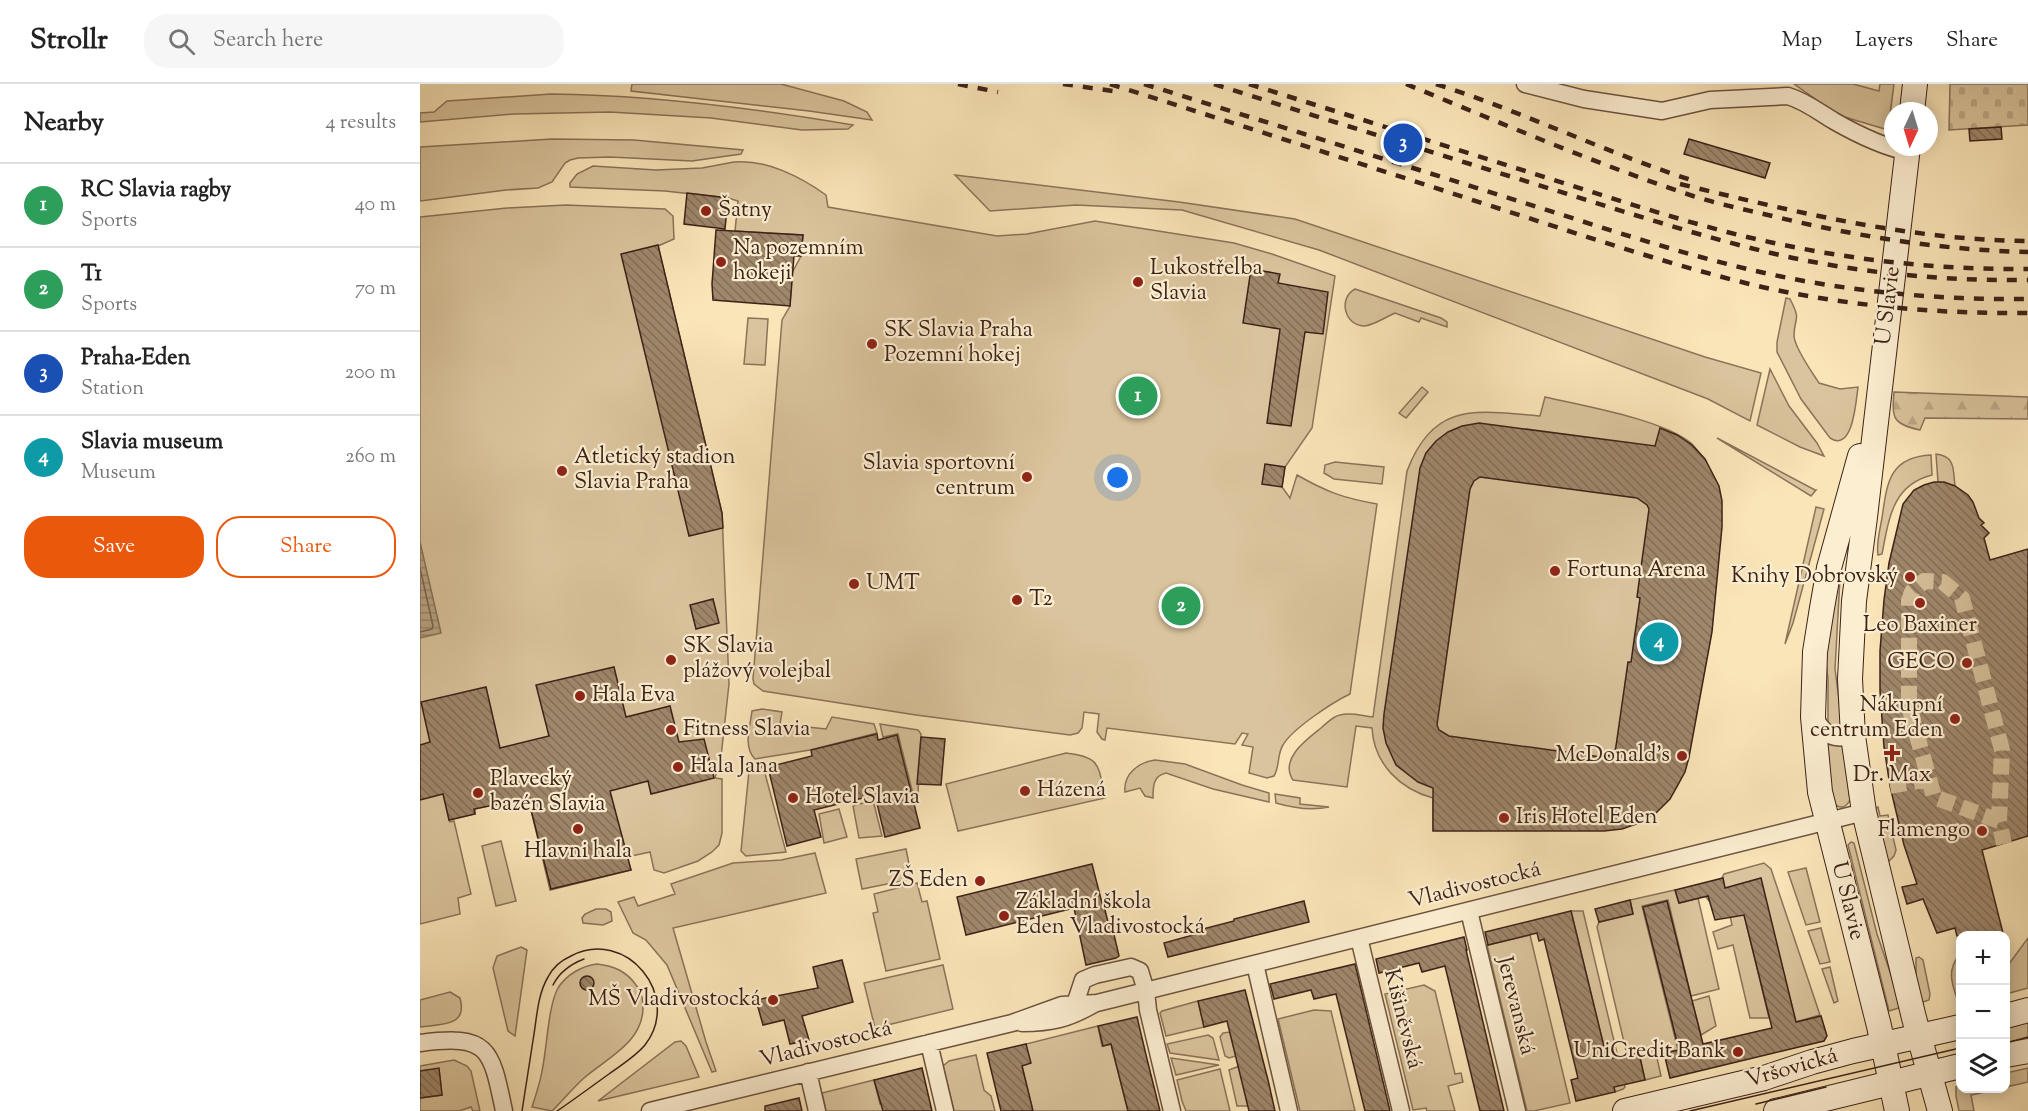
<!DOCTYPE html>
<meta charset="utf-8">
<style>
body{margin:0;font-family:"Sorts Mill Goudy",serif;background:#f6f6f6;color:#222}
.controls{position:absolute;right:18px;bottom:18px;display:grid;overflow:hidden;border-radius:12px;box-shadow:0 3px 15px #0003}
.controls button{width:54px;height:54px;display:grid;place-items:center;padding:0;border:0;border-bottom:2px solid #e0e0e0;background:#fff;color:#222;font:30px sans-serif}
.compass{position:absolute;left:1464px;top:18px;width:54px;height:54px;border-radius:50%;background:#fff;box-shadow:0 3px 15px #0003;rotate:184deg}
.you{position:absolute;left:698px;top:394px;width:21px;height:21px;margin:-15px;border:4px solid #fff;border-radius:50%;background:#1a73e8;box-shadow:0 0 0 9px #1a73e833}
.badge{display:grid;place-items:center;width:39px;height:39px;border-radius:50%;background:#ea580c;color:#fff;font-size:20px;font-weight:700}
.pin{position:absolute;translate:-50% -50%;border:3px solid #fff;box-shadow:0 2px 6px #0006}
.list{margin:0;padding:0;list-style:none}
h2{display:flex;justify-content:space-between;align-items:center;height:78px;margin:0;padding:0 24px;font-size:26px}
h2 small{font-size:20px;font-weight:400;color:#767676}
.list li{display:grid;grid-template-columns:39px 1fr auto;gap:18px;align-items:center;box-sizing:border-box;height:84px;padding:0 24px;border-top:2px solid #e0e0e0}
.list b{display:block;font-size:22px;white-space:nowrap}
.list p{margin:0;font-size:20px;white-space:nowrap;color:#767676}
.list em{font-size:20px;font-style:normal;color:#767676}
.actions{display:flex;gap:12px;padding:18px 24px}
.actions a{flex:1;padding:14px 0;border:2px solid #ea580c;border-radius:24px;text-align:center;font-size:21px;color:#ea580c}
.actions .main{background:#ea580c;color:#fff}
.icon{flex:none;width:33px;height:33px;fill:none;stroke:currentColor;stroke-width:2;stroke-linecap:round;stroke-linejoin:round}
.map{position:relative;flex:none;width:1608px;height:1027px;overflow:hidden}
header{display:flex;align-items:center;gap:36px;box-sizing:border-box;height:84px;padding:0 30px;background:#fff;border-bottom:2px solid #e0e0e0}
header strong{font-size:28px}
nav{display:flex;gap:33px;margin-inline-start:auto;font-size:21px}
.search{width:420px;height:54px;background:#f6f6f6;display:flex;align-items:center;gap:15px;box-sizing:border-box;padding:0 21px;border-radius:24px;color:#767676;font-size:22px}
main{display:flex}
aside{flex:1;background:#fff}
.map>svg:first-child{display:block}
.green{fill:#dac49d;stroke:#8b735a;stroke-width:1.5}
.forest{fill:url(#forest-firs);stroke:#8b735a;stroke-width:1.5}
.cemetery{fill:url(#cemetery-stones);stroke:#8b735a;stroke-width:1.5}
.water{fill:url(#water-rules);stroke:#876f58;stroke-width:1.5}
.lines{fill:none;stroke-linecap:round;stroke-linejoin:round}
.shore{stroke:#7a624d;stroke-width:1.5}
.building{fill:url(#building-back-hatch);stroke:#3c2218;stroke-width:1.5;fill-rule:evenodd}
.street-tunnel{stroke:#d4be98;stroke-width:16;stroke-dasharray:16 8;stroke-linecap:butt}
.street-casing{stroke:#6c5340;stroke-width:19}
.secondary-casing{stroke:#3c2218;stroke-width:26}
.street{stroke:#fceed1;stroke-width:16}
.secondary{stroke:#fceed1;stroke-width:24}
.tram{stroke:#3c2218;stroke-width:1.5}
.rail{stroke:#3c2218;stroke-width:4.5;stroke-dasharray:10 10;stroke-linecap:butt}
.poi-dot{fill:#8f2418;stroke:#fceed1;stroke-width:2}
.labels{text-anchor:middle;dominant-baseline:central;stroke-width:4.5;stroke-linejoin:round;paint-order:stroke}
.poi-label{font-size:22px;fill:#3c2218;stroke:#fceed1;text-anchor:start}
.street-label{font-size:22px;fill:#3c2218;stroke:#fceed1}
</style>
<header>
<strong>Strollr</strong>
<div class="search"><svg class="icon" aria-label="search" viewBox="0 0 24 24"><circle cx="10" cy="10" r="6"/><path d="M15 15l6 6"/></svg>Search here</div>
<nav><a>Map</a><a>Layers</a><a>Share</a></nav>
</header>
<main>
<aside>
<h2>Nearby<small>4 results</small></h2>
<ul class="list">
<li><span class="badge" style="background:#2e9e5b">1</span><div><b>RC Slavia ragby</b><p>Sports</p></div><em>40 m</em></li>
<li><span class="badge" style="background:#2e9e5b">2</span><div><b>T1</b><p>Sports</p></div><em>70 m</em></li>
<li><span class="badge" style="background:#1a4fb4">3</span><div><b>Praha-Eden</b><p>Station</p></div><em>200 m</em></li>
<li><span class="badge" style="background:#0f9aa8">4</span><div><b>Slavia museum</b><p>Museum</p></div><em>260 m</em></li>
</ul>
<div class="actions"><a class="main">Save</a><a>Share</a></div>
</aside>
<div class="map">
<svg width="1608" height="1027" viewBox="0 0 1608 1027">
<defs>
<pattern id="forest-firs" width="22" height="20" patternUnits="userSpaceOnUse" patternTransform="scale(1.5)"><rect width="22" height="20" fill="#dac49d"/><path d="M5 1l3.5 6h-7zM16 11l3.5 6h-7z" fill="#bca886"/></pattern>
<pattern id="cemetery-stones" width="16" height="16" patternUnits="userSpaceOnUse" patternTransform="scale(1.5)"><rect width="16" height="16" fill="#dac49d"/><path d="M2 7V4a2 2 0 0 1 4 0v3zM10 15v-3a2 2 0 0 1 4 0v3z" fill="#bca886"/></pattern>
<pattern id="water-rules" width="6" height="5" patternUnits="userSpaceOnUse" patternTransform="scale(1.5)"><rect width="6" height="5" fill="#b9a382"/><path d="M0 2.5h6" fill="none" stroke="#988469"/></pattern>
<pattern id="building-back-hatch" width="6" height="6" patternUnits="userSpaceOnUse" patternTransform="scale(1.5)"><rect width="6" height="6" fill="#9f876b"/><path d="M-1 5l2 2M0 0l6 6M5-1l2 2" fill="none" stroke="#836e57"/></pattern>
</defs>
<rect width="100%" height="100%" fill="#fae5b8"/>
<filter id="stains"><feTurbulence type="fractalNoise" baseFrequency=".00333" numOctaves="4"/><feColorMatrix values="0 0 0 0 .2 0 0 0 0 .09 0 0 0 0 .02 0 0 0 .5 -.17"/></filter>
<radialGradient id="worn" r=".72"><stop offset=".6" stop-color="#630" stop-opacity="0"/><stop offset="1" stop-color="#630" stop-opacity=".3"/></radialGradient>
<path class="green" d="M212,0H361L424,17L447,28L452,36L389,27L211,7Z
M1374,0H1433L1459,7L1460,0H1474L1468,46L1418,31Z
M131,10C232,11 333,24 433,41L428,45L382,46L291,34L190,28L94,30L0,38V29L14,28L27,17Z
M132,55L214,56L323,66L321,70L272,77L190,73L158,74L150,76L145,79L132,98L118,104L86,106L0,117V63Z
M314,78C346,75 381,93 406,111L408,123L577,152L607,150L675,137L814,159L852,170L915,192L892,344L865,383L862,403L870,414L877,391C907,408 923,414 957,420L930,610C913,618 872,645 863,661C857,670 860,682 854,692L847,694L829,689L833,663L822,661L828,650L822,649L815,660L687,644L685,656L682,655L677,648L679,630L664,628L662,644L658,649L650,651L496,631L343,607L334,600L333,595L362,236L370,222L372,189L381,172L383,151L315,147L318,117L308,114L245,107L150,103V99L157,90L173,82L236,86L282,84Z
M535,91L759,118L875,135L1285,273L1341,289L1330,337L1288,315L899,166L762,126L656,121L570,127Z
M146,121L245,125L253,132L254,155L238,162L302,429L309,600L301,673L295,694L302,695V749L299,761L292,768L278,777L244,789L234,786L230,768L207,773L211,786L130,806L108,713L55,725V730L29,736L30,738L34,737L51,810L38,814L40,830L0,840V133L87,124Z
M935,205L1021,234L1027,238V243L1001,234L999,238L975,229C966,233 954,241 945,242C924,242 918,214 935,205Z
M1366,214L1370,215C1382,238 1374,232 1374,252C1375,265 1392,288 1399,299L1420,305L1438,303C1436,317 1433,369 1410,354L1381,315L1357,268V258Z
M328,234L348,235L345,281L324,280Z
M1350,285L1369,322L1397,359L1404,372L1380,363L1337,341Z
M1002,303L1008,308L986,334L979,329Z
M1125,313C1164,322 1241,335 1271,359C1276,364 1281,371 1286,377L1269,673C1257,713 1239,735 1197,745L1013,746V714C980,705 954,680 952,644L936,642L927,703L873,696C859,675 887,655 901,644C907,639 913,632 920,631C931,628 942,632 953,633L987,387C1014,316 1057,327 1120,332Z
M1297,354L1395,406H1396L1391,412Z
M1516,370C1536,372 1533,387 1535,402L1518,398Z
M1511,371L1512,391C1472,401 1469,435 1462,470L1458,471C1456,460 1460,445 1462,434C1467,399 1469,373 1511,371Z
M915,378L964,383L962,400L914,395L904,389L905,381Z
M1396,423L1404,425L1373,539L1365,560Z
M1420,495L1415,585L1423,648H1415L1408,639V595L1405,569L1418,496Z
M342,625L362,628L360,640L406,645L412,633L454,640L457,649L390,666L335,675C323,663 330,643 332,627Z
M460,640L498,646L501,650L498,709L493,710L478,650L463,653Z
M1405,655L1423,659L1430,716C1426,724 1419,726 1413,718Z
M646,669C682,673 678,682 685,714L538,747L526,700Z
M735,676L765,680L822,701L849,709V718L793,705L746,689C733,692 733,702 733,714L725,712L720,704L705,708C703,690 719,678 735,676Z
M343,682L366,768L326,772L321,767L329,687Z
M855,710L880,714V720L909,723C891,727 873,724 856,719Z
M453,716L462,752L439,754L433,722Z
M1458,723L1460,732L1468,731L1476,766L1474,772L1468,778L1452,725Z
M419,725L427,753L404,759L399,730Z
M81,757L96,817L76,822L62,762Z
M1431,758L1434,759L1457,850L1482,923L1469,927L1428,761Z
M486,765L492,795L442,805L436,775Z
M395,769L406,809L253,844L286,958L296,987L292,988L247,881L226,856L213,849L198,818L214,813L218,822L255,810L251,800L313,779L361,776Z
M1344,779L1351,785L1400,931L1376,938L1340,795L1317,801L1349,934H1330L1313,861L1298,865L1293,848L1312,841L1306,813L1289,817L1286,813L1305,808L1302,794L1304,790Z
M1386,784L1400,838L1386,841L1368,788Z
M497,799L502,818L507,817L520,875L466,887L453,829L458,828L454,810Z
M1255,806L1259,819L1278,814L1299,905L1271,912L1248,816L1222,822L1258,966L1244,969L1237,974L1241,992L1225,996L1219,969L1207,971L1177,843L1179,838L1213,830L1210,816Z
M176,825H186L191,828L192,837L183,841L163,839L162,834L165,830Z
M1151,827H1163L1205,1003L1203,1005L1195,1008Z
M1401,844L1410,878L1400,880L1388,847Z
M1110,851L1150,1019L1114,1027H1107L1067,861Z
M1608,854V904L1586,910V884Z
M101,863L107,866L95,952L88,947L73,884L77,872Z
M1540,870V921H1539C1533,901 1525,888 1540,870Z
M1499,873L1503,876L1510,910L1509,916L1500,919L1496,899V874Z
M177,880C194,882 206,887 216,901C221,907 223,914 223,922C224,958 187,974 164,994C153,1004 143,1016 132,1027L112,1023C116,1011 120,999 122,987C127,964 128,922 138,904C147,890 162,882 177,880Z
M523,881L533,925L455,944L444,899Z
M1410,883L1418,917L1414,919L1402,885Z
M1004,901L1015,907L1035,990L1041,989L1043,998L1028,1002L1035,1027H1007L1006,1024L993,1026L965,910Z
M30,908L40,914C48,943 21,940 0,943V916Z
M1289,912L1296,942L1281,951L1272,917Z
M778,917L784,943L746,952L740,929L742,927Z
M894,926L911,927L935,1027H880L858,935Z
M1608,937V957L1586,963V943Z
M678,942L682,962L691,960L708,1027H613L602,982L606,960Z
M810,948L816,972L809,974L805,972L800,953L803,949Z
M788,951L793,954L799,976L750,969L747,960Z
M261,957L266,962L279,993L178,1017L255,958Z
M556,971L564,1006L571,1012L575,1027H534L523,982L529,977Z
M751,974L799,981L756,991Z
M34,976L47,982L51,987L60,1027H53L51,1023L39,1027H0V1014L22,1011L19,985L0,987V982Z
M819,982L828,1022H817L809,986Z
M1608,984V998L1586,1003V989Z
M800,985L810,1027H766L762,1017L757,996Z
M454,996L460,1020L483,1014L486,1027H406L402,1009Z
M1540,1001V1004L1579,1005L1551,1011L1554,1027H1539L1536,1012V1003Z"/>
<path class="forest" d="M1474,308L1608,313V335L1505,334L1500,346C1472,340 1472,334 1474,308Z"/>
<path class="cemetery" d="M1530,0H1608V41L1529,46Z"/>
<path class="water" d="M0,458L21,549L0,554Z"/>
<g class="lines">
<path class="shore" d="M0,484L13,542L12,545L0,548"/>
</g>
<path class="building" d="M1581,43L1582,55L1550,57L1549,45Z
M1269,55L1350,79L1345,94L1264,70Z
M267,109L308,114L305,145L264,140Z
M296,146L383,151L381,172H374L370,222L293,216L292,200Z
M238,161L302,429L303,444L269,452L201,170Z
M831,185L860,190L858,199L908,208L903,250L885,248L871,342L847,339L860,245L823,239Z
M1059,339L1235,362L1240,344L1257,351L1272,361L1285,375L1299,402L1302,417V443L1292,548L1269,673L1265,688L1250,715L1236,729L1219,739L1202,745L1184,747H1013V704L998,698L976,681L966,659L963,644L964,630L1000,384L1006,369L1016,357L1028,348L1042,342ZM1060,393L1217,414L1227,421L1229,425L1217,513L1220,514L1211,578H1208L1196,662L1195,667L1188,672L1181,673L1029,652L1019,646L1017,641L1050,405L1054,397Z
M845,380L865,383L862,403L842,400Z
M1514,398H1524L1535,402L1548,411L1553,418L1559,434L1564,439L1561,441L1569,449L1564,454L1570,476L1608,465V752L1562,766L1583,849L1573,852H1537L1535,844L1517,849L1503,815L1487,820L1482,803L1497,800L1484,761L1470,702L1464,663L1460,607V567L1464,516L1469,479L1483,420L1494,406L1504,401Z
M293,515L299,539L276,545L270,521Z
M194,583L206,633L250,622L259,658L284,655L294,694L231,710L228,697L190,707L211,786L131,805L108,714L54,725L55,730L29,736L23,710L0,716V661L10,658L1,618L66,603L80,664L129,652L116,601Z
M457,650L458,656L477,651L500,744L465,753L455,711L394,726L401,753L367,762L348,683L392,672L391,666Z
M501,653L525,655L521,701L497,700Z
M672,780L683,823L684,822L689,842H692L699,872L696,874L666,881L654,824L546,851L537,813Z
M1303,794L1305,804L1341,794L1376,938L1401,932L1407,952L1404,957L1250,994L1244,969L1259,966L1223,823L1247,817L1283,960L1352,944L1324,831L1295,836L1288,812L1259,819L1255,806Z
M1210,816L1213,830L1179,838L1175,825Z
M884,817L889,838L748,873L744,859L784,848L783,845L814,837V835Z
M1151,827L1187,975L1219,969L1225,996L1194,1003L1195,1008L1156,1017L1151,996L1158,994L1124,855L1119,857L1117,849L1068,861L1065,848Z
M1044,853L1047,866H1046L1084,1027H1060L1025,882L1002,888L999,879L959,889L956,875Z
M422,876L433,918L382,932L389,956L370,960L364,936L343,941L336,916L398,904L393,883Z
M935,880L970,1027H945L916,910L894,915L891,906L854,915L850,900Z
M160 899a7 7 0 1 1 14 0a7 7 0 1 1-14 0Z
M825,906L848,996L855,1027H829L807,937L784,943L778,917Z
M717,933L727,975L740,1027H708L691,960L683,962L678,942Z
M606,960L611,979L602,982L613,1027H581L567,969Z
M19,984L22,1011L0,1014V987Z
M502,984L512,1027H463L454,996Z
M379,1014L382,1027H345V1022Z"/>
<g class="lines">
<path class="street-tunnel" d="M1470,702L1509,695
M1579,737L1514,713L1489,622V517L1492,508L1504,497L1523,498L1542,514L1582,666L1579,737L1584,760"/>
<defs>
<path id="street" d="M1105,0L1164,15L1242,27L1290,16L1368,12C1385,17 1399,28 1414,37C1435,49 1464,63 1488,68
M1393,633C1407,650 1409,657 1433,652
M1049,827L1097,1027
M939,854L981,1027
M835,880L869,1027
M655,920L663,896L675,891L711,883L720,887L726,907L728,926L752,1027
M602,939C632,939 648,935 674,920
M0,959C69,950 71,964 84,1027
M509,959L525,1027
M388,988L397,1027
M230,1027L592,939L642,921L677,919L1444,728"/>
<path id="secondary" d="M1492,27L1495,0
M1488,63L1445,433L1434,517L1430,595L1433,652L1444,728L1494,934L1520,1027
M1440,372L1409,484L1402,524L1395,568L1393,633L1400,708L1459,942L1477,1027
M1586,932L1608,926
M1586,971L1608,967
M1205,1027L1344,994L1392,978L1433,967L1540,943
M1356,1027L1540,982"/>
</defs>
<use href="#street" class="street-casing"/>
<use href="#secondary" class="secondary-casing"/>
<use href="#street" class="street"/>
<use href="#secondary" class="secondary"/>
<path class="tram" d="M133,901C139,889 151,880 164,875
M1586,959L1608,953
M1336,1020L1406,1003
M102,1027C106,1001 110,976 114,950C117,931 118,910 128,893C133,883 142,876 151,872C206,843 263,912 225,961C215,973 201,981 189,990C172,1002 155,1015 137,1027
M1270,1027L1540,964"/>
<path class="rail" d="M538,0L578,8
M643,0L700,8
M690,0C816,40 942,80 1068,121C1159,150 1249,181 1342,203C1429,222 1519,230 1608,229
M724,0C843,37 961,74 1079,111C1180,142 1280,178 1384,197C1458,210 1533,216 1608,215
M794,0C901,34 1008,67 1115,100C1200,126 1286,155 1373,174C1450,190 1529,197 1608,196
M829,0C924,30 1020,60 1115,90C1179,110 1242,131 1307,148C1405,173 1506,186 1608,185
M986,0C1081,39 1176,80 1273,112C1298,120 1323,125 1348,131C1434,152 1520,166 1608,168
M1016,0C1103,28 1185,68 1271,96
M1260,100C1375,128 1489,156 1608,157"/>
</g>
<g class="poi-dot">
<circle cx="286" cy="127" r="6"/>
<circle cx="301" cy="178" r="6"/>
<circle cx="718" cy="198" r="6"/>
<circle cx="452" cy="260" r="6"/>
<circle cx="142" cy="387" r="6"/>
<circle cx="607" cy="393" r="6"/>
<circle cx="1135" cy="487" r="6"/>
<circle cx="1490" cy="493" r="6"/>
<circle cx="434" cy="500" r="6"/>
<circle cx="597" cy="516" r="6"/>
<circle cx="1500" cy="519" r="6"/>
<circle cx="251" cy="576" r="6"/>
<circle cx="1547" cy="579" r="6"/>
<circle cx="160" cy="612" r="6"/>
<circle cx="1535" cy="635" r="6"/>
<circle cx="251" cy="646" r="6"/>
<path d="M1469 660h6v6h6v6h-6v6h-6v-6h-6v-6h6z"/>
<circle cx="1262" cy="672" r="6"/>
<circle cx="258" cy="683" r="6"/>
<circle cx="605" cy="707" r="6"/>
<circle cx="58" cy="709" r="6"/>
<circle cx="373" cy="714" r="6"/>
<circle cx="1084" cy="734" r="6"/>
<circle cx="158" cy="745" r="6"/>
<circle cx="1562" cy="747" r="6"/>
<circle cx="560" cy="797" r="6"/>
<circle cx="584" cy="832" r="6"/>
<circle cx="353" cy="916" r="6"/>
<circle cx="1318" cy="968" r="6"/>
</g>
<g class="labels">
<g class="poi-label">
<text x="298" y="127">Šatny</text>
<text x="313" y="165">Na pozemním<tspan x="313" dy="25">hokeji</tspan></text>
<text x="730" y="185">Lukostřelba<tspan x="730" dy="25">Slavia</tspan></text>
<text x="464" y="247">SK Slavia Praha<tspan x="464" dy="25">Pozemní hokej</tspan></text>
<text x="154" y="374">Atletický stadion<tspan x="154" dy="25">Slavia Praha</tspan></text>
<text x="595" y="380" text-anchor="end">Slavia sportovní<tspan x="595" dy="25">centrum</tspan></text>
<text x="1147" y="487">Fortuna Arena</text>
<text x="1478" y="493" text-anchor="end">Knihy Dobrovský</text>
<text x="446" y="500">UMT</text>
<text x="609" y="516">T2</text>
<text x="1500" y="542" text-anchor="middle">Leo Baxiner</text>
<text x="263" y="563">SK Slavia<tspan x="263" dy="25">plážový volejbal</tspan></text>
<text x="1535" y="579" text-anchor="end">GECO</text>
<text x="172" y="612">Hala Eva</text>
<text x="1523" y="622" text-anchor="end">Nákupní<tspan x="1523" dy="25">centrum Eden</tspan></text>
<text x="263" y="646">Fitness Slavia</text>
<text x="1250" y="672" text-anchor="end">McDonald's</text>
<text x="270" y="683">Hala Jana</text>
<text x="1472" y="692" text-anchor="middle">Dr. Max</text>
<text x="70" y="696">Plavecký<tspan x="70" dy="25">bazén Slavia</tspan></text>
<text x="617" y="707">Házená</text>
<text x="385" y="714">Hotel Slavia</text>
<text x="1096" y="734">Iris Hotel Eden</text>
<text x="1550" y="747" text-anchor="end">Flamengo</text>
<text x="158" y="768" text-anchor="middle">Hlavni hala</text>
<text x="548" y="797" text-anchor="end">ZŠ Eden</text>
<text x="596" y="819">Základní škola<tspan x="596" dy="25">Eden Vladivostocká</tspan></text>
<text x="341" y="916" text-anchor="end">MŠ Vladivostocká</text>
<text x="1306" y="968" text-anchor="end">UniCredit Bank</text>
</g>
<g class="street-label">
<text transform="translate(1469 222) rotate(-83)">U Slavie</text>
<text transform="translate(1055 802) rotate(-14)">Vladivostocká</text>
<text transform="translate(1427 817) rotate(76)">U Slavie</text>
<text transform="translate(1095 922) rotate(76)">Jerevanská</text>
<text transform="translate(982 935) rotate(76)">Kišiněvská</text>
<text transform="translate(406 961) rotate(-14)">Vladivostocká</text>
<text transform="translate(1372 985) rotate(-16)">Vršovická</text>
</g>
</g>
<rect width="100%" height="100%" filter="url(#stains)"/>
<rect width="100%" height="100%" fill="url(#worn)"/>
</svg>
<div class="controls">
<button>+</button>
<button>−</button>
<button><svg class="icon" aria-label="layers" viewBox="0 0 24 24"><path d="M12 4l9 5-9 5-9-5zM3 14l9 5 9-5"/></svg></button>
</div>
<svg class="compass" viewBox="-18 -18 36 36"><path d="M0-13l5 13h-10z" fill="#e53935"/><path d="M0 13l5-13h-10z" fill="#767676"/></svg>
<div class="you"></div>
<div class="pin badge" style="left:718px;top:312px;background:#2e9e5b">1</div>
<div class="pin badge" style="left:761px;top:522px;background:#2e9e5b">2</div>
<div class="pin badge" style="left:983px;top:59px;background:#1a4fb4">3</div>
<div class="pin badge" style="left:1239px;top:558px;background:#0f9aa8">4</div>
</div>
</main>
